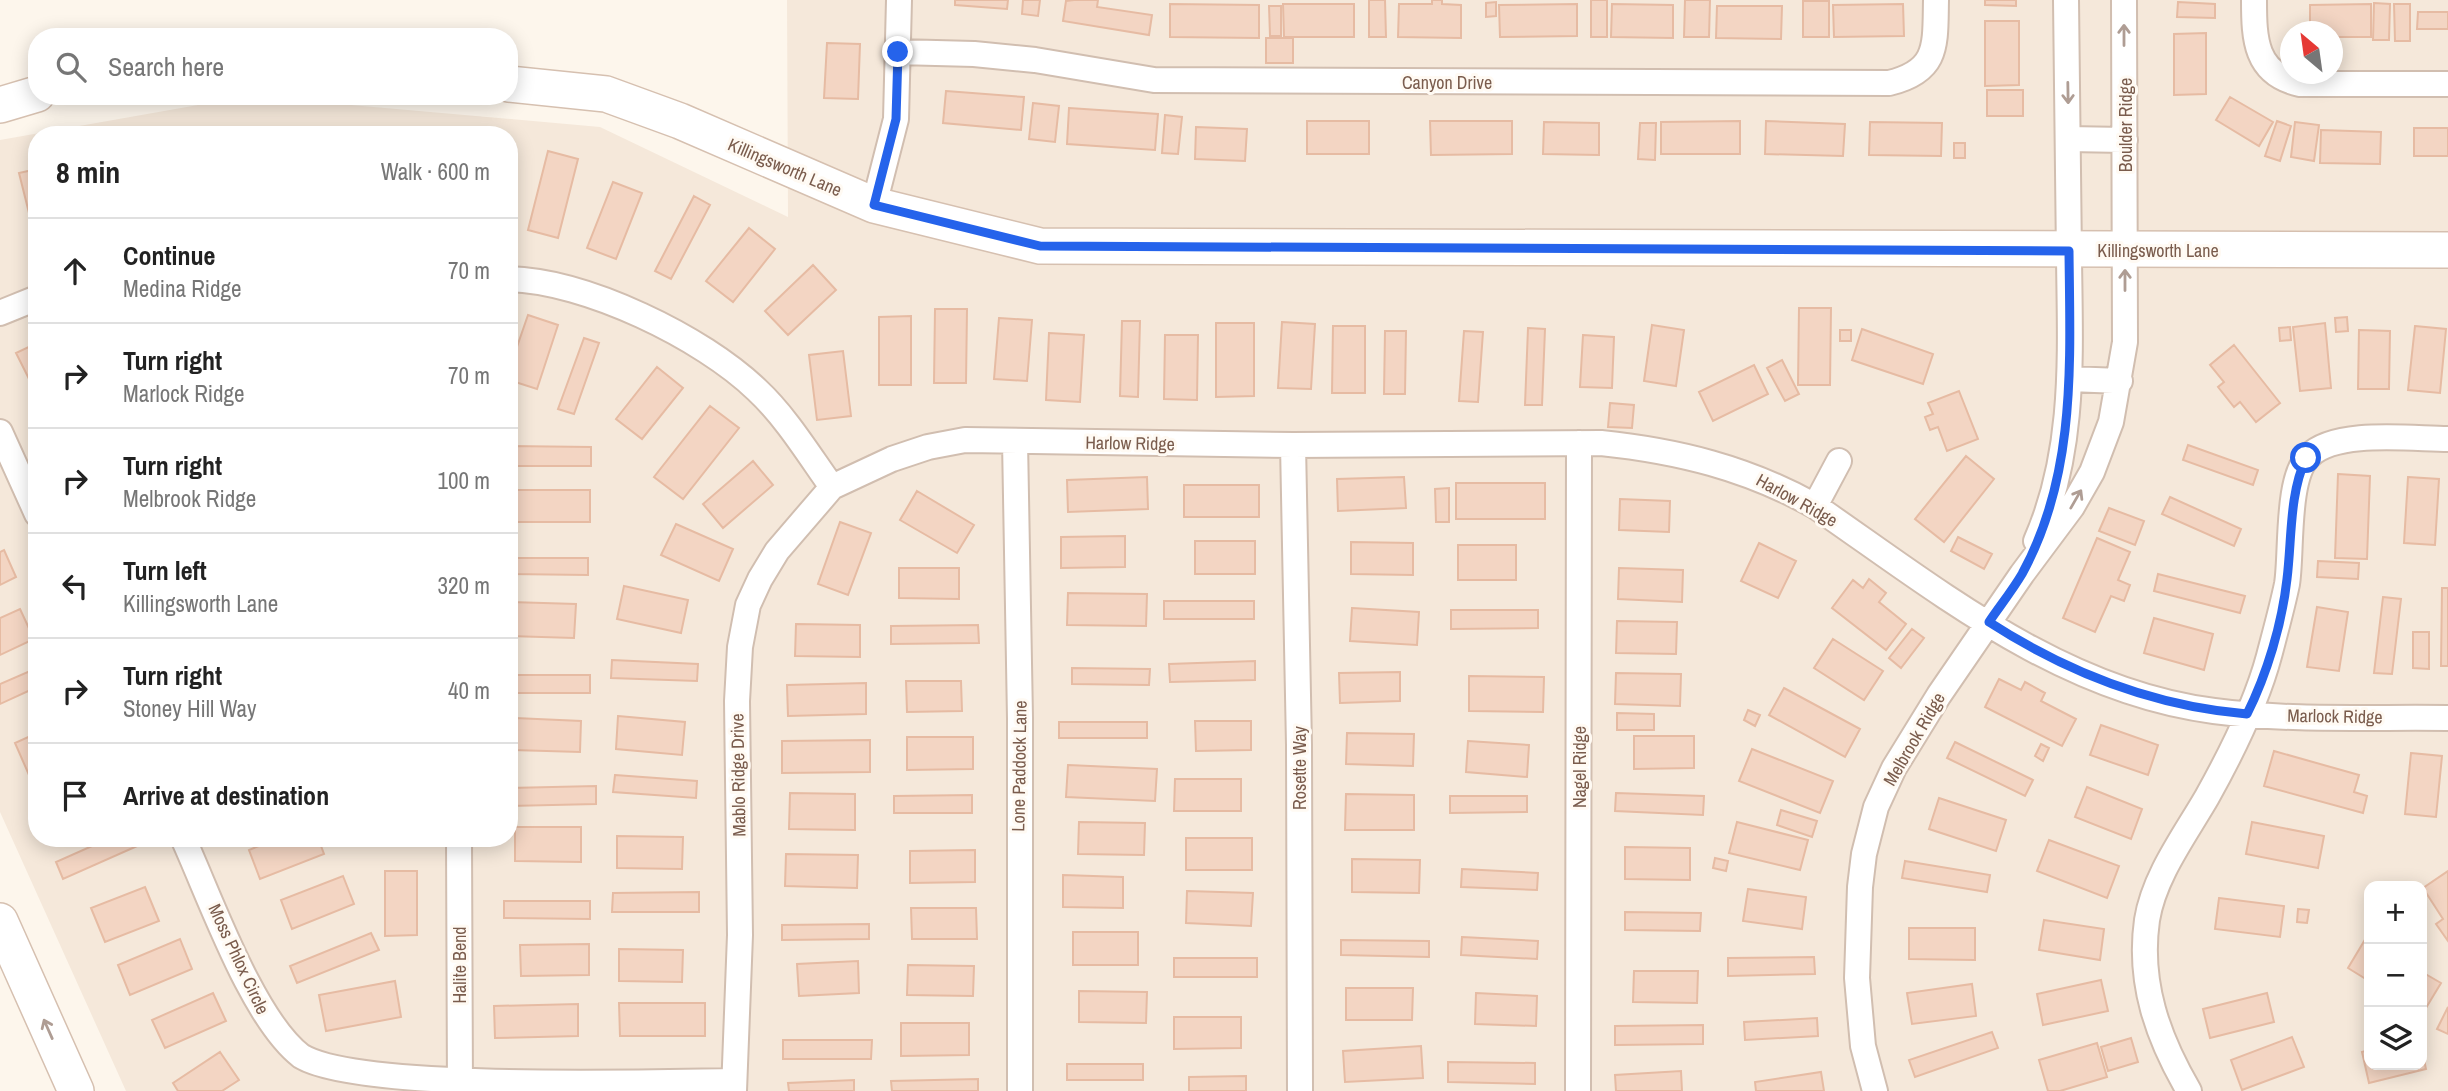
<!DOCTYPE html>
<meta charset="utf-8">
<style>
body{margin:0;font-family:"Archivo Narrow",sans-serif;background:#f2f2f2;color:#222}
.controls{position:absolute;right:21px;bottom:21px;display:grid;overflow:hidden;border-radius:14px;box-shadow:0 4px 18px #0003}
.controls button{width:63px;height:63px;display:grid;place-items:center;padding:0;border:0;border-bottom:2px solid #e0e0e0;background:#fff;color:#222;font:35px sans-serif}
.compass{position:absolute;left:2280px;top:21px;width:63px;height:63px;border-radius:50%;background:#fff;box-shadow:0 4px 18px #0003;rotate:331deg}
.stop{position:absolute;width:21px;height:21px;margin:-16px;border:5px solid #2563eb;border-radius:50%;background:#fff}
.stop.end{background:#2563eb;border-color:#fff;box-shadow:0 2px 7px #0008}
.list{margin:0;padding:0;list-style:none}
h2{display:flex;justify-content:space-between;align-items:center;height:91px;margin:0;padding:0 28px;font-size:30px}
h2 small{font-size:23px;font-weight:400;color:#767676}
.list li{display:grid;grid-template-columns:46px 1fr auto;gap:21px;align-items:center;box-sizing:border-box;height:105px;padding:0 28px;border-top:2px solid #e0e0e0}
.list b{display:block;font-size:26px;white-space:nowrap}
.list p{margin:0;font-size:23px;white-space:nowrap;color:#767676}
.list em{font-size:23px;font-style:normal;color:#767676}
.icon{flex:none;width:38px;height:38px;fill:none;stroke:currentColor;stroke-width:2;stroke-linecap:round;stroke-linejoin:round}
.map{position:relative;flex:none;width:2448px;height:1091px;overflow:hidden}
.search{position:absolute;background:#fff;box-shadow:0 4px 18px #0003;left:28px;top:28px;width:490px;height:77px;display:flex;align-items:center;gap:18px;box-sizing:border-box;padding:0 24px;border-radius:28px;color:#767676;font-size:26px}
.panel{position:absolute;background:#fff;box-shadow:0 4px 18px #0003;left:28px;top:126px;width:490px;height:721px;border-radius:28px}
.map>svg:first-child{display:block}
.residential{fill:#f5e8da;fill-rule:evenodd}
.building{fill:#f3d5c3;stroke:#e6bba3;stroke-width:2}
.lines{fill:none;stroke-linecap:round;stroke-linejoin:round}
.street-casing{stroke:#d1beb0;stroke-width:28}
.secondary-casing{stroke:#d6c0b0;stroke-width:38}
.street{stroke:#fff;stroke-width:24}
.secondary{stroke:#fff;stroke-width:35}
.oneway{stroke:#af9d94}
.route{stroke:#2563eb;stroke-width:9}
.labels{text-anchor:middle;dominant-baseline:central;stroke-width:6;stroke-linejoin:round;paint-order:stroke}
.street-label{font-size:18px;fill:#7a5c4d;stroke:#fffaf3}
</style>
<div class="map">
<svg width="2448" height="1091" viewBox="0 0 2448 1091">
<rect width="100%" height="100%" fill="#fdf6ec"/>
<path class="residential" d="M787,0H2448V1091H126L0,812V140L249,96L600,127L788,217ZM2290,32H2332V74H2290ZM37,135H509V838H37ZM2369,886H2422V1065H2369Z"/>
<path class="building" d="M955,0H1008L1007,9L955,5Z
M1023,0H1040L1038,16L1022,14Z
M1074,0H1098L1097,7L1152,15L1149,35L1063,21L1066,1Z
M1369,0H1385L1386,37H1369Z
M1432,0H1442V4L1461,5V38L1398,37L1399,4H1432Z
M1591,0H1607V37H1591Z
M1685,0H1710L1709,37H1684Z
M1985,0H2016V6L1985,5Z
M1803,1H1829V37H1803Z
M1496,2V16L1486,17V3Z
M2178,2L2215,4V18L2177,17Z
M2374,3L2390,4L2389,40H2373Z
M1170,4L1259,5V38L1170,37Z
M1283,4H1354V37H1284Z
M1577,4V36L1500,37L1499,5Z
M1612,4L1673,5V38L1611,37Z
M1903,4L1904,36L1834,37L1833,5Z
M2371,4V37H2332V32H2310V5Z
M2394,4H2410V41H2395Z
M1269,6H1281V36H1270Z
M1717,6H1782L1781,39L1716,38Z
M2418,12H2448V29H2417Z
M1985,21H2019V85L1985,86Z
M2206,33V94L2174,95V34Z
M1266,38H1293V63H1266Z
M827,43L860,44L858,99L824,98Z
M1987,90H2023V116H1987Z
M946,91L1024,97L1021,130L943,123Z
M2230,97L2273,122L2259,146L2216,120Z
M1033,103L1059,106L1055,142L1029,139Z
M1069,108L1158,114L1155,150L1067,144Z
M1165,115L1182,117L1178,154L1162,153Z
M1307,121H1369V154H1307Z
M1430,121H1512V154L1431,155Z
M1740,121V154H1661V122Z
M1766,121L1845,124L1843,156L1765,154Z
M2277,121L2291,126L2280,161L2265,156Z
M1544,122L1599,123V155L1543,154Z
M1870,122L1942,123L1941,156L1869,155Z
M2295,122L2319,125L2314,161L2291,157Z
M1640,123H1656L1655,160L1638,159Z
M1196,127L1247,129L1245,161L1195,159Z
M2414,128H2448V156H2414Z
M2321,130L2381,132L2380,164L2320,163Z
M1954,143H1965V158H1954Z
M548,151L578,159L558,238L528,230Z
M37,169V237H35L19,173Z
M613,182L642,193L616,259L587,248Z
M694,196L710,205L671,279L655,271Z
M749,228L775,249L733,302L706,281Z
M813,265L836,290L788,335L765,311Z
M1799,308H1831L1830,385H1798Z
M935,309H967L966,383H934Z
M528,315L558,325L537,389L509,380V370Z
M911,316V385H879V317Z
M2347,317L2348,331L2336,332L2335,318Z
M999,318L1032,320L1027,381L994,379Z
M1122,321H1140L1138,397L1120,396Z
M1282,322L1315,324L1311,389L1278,388Z
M1216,323H1254V396L1216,397Z
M2325,323L2331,388L2300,391L2293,327Z
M1652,325L1684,330L1676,386L1644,381Z
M1333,326H1365V393H1332Z
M2415,326L2446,329L2440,393L2408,390Z
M2290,327L2291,340L2280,341L2279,328Z
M1528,328L1545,329L1542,405H1525Z
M1862,329L1933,354L1923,384L1852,360Z
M1840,330H1851V341H1840Z
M2359,330L2390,331L2389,389H2358Z
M1385,331H1406L1405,394H1384Z
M1464,331L1483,332L1478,402L1459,401Z
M1049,333L1084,335L1080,402L1046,400Z
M1165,335H1198L1197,400L1164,399Z
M1583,335L1614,337L1612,388L1580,387Z
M584,338L599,343L574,414L558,409Z
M37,343V380L31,383L16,353Z
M2234,345L2280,403L2256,422L2240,402L2234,407L2218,387L2224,382L2210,365Z
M843,351L851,416L817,420L809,355Z
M1782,360L1799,394L1785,401L1767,368Z
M1754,365L1768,394L1713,421L1699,392Z
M657,367L683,388L642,439L616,419Z
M1959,391L1978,439L1947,451L1938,427L1930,430L1925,417L1933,414L1928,403Z
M1610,403L1634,405L1632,428L1608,427Z
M710,406L739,428L683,499L654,477Z
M2188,445L2258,470L2253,485L2183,460Z
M509,446L591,447V466H509Z
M1966,456L1994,479L1944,542L1915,519Z
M753,461L773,485L723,528L703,504Z
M2338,474L2370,476L2367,559L2335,558Z
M1147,477L1148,509L1068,512L1067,480Z
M1404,477L1406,508L1338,511L1337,479Z
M2408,477L2439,479L2435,545L2404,543Z
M1456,483H1545V519H1456Z
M1184,485H1259V517H1184Z
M1449,488V522H1436L1435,489Z
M509,490H590V522H509Z
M917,491L974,525L957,553L900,520Z
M2170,497L2241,529L2234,546L2162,514Z
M1620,499L1670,501L1669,532L1619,530Z
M2109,508L2144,521L2135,545L2099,531Z
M840,522L871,533L848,595L818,584Z
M676,524L733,549L719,581L661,555Z
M1125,536V567L1061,568V537Z
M1958,537L1992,554L1984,569L1951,551Z
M2097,538L2130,552L2118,580L2130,585L2124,601L2111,596L2095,632L2063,618Z
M1195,541H1255V574H1195Z
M1351,542L1413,543V575L1351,574Z
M1759,543L1796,561L1778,598L1741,581Z
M1458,545H1516V580H1458Z
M4,550L16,577L0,585V552Z
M509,558H588V575L509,574Z
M2318,561L2359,563L2358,579L2317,577Z
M899,568H959V599L899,598Z
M1619,568L1683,570L1682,602L1618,599Z
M2158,574L2245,596L2240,613L2154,591Z
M1869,579L1886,593L1879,602L1906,624L1886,650L1832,608L1853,580L1863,588Z
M624,586L688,600L681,633L617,619Z
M2442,588H2448V666H2441Z
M1068,593L1147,594L1146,626L1067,625Z
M2383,597L2401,599L2392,674L2374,673Z
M1164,601H1254V619H1164Z
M510,602L576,604L574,638L509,636Z
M2317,607L2348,612L2339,671L2307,667Z
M1352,608L1419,612L1417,645L1350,641Z
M20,609L34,639L0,655V618Z
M1451,610H1538V628L1451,629Z
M2154,618L2213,634L2204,670L2144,653Z
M1617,621L1677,622L1676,654L1616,653Z
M796,624L860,625V657L795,656Z
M978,625L979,643L891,644V626Z
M1912,629L1924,638L1901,668L1889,658Z
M2413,632H2429V669L2413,668Z
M1833,639L1883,671L1864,700L1814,668Z
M612,660L698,664L697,681L611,678Z
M1255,661V680L1170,682L1169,664Z
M37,668V687L0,704V684Z
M1072,668L1150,669L1149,685L1072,684Z
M1400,672V701L1340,703L1339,673Z
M1616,673L1681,674L1680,706L1615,704Z
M509,675H590V693H509Z
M1469,676L1544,677L1543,712L1469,711Z
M1999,679L2021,690L2025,682L2045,693L2041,701L2076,719L2062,746L1985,707Z
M906,681H961L962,711L907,712Z
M866,683V714L788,716L787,685Z
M1784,688L1860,729L1845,757L1769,715Z
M1748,710L1760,715L1755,726L1744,720Z
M1617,713L1654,714V730H1617Z
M618,716L685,722L682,755L616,749Z
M515,718L581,721L580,752L513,750Z
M1195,721H1251V750L1196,751Z
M1059,722H1147V738H1059Z
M2101,725L2158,745L2148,775L2090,755Z
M37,733V772L29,775L15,743Z
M1347,733L1414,734L1413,766L1346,764Z
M1634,736H1694V768L1634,769Z
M907,737H973V769L907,770Z
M870,740V772L782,773V741Z
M1468,741L1529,745L1527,777L1466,772Z
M1955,742L2033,780L2025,796L1947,758Z
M2041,744L2049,748L2043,761L2035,756Z
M1752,749L1833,781L1820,813L1739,781Z
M2274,751L2359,775L2354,792L2367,796L2363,813L2264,786Z
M2411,753L2442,756L2436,817L2405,814Z
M1068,765L1157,769L1155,801L1066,797Z
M615,775L697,781L696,798L613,792Z
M1175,779H1241V811H1174Z
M596,786V804L509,806V788Z
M2087,787L2142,809L2131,839L2075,817Z
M790,793L855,794V830L789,829Z
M1616,793L1704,796L1703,815L1615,811Z
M1346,794L1414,795V830H1345Z
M972,795V813H894V796Z
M1450,796H1527V812L1450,813Z
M1939,798L2006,820L1996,851L1929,829Z
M1781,810L1817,821L1812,837L1777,825Z
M1079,822L1145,823L1144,855L1078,854Z
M1737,822L1808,840L1800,870L1729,853Z
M2252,822L2324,836L2318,868L2246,854Z
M515,827H581V862L515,861Z
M617,836L683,837L682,869L617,868Z
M110,838H141L144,843L63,879L56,862Z
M279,838H318L324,854L260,879L249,850Z
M1186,838H1252V870H1186Z
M2049,840L2119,866L2107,898L2037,871Z
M1625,847L1690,848V880L1625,879Z
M975,850V882L910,883V851Z
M786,854L858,855L857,888L785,886Z
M1715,858L1728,861L1726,871L1713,868Z
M1352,859L1420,860L1419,893L1352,892Z
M1905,861L1990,875L1987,892L1902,878Z
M1462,869L1538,873L1537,890L1461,887Z
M385,871H417V935L385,936Z
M2448,871V941L2436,924L2443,919L2423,888Z
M1063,875L1123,877V908L1063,907Z
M343,876L354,904L292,929L281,900Z
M145,887L159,921L105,942L91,908Z
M1748,889L1806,897L1802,929L1743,921Z
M1187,891L1253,893L1251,926L1186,923Z
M699,892V912H612L613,893Z
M2219,898L2284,906L2280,937L2215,929Z
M504,901H590V919L504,918Z
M911,908H976L977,939H912Z
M2298,909L2309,910L2307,923L2297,922Z
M1625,912L1701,913L1700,931L1625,930Z
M2044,920L2104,929L2100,960L2039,950Z
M869,924V939L782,940V925Z
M1909,928H1975V960L1909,959Z
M1073,932H1138V965H1073Z
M371,933L379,950L297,983L290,966Z
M1462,937L1538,941L1537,959L1461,955Z
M2366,938L2369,940V981L2348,968Z
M180,939L192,969L130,995L118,965Z
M1341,940L1429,941V957L1341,955Z
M589,944V975L521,976L520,945Z
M619,949L683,950L682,982L619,981Z
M1814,957L1815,974L1728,976V958Z
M1174,958H1257V977H1174Z
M858,961L859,993L799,996L797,964Z
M908,965L974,966L973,996L907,995Z
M1634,971H1698L1697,1003L1633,1002Z
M2422,972L2441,983L2423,1013L2422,1012Z
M2101,980L2108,1011L2043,1025L2037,994Z
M395,981L401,1017L326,1031L319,995Z
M1972,984L1976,1016L1912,1024L1907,993Z
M1346,988H1413L1412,1020H1346Z
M1079,991L1147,992L1146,1023L1079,1022Z
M213,993L226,1021L165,1048L152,1020Z
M1476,993L1537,996L1536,1026L1475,1024Z
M2267,993L2274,1022L2210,1038L2203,1009Z
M619,1003H705V1036H620Z
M578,1004V1036L495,1038L494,1006Z
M2448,1007V1034L2437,1029Z
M1174,1017H1241V1048L1174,1049Z
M1817,1018L1818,1036L1745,1040L1744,1022Z
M901,1023H969V1055L901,1056Z
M1703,1025V1044L1615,1045V1026Z
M1992,1032L1998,1048L1915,1077L1909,1060Z
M2292,1037L2304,1067L2242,1090L2231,1060Z
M2131,1038L2138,1062L2108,1071L2101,1047Z
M783,1040H872L871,1059H783Z
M2097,1043L2107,1077L2060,1091H2048L2039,1060Z
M1421,1046L1423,1078L1345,1082L1343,1051Z
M2369,1050V1065H2422V1050L2426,1069L2369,1083L2362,1052Z
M220,1052L239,1080L222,1091H178L173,1083Z
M1448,1062L1535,1063V1084L1448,1082Z
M1067,1064H1143V1080H1067Z
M1681,1071L1682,1091H1616L1615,1075Z
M1821,1072L1824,1091H1756L1755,1082Z
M1246,1076V1091H1189V1077Z
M978,1079V1091H892L891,1081Z
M854,1080V1091H789L788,1083Z"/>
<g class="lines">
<defs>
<path id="street" d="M2254,0C2254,39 2255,74 2300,84H2448
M898,52L974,54L1035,60L1154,80L1889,83C1939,71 1935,45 1936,0
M2068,139L2125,140
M874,205L896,119L899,0
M509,279C586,281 702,337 757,390C786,417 809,455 832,487
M0,313L37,298
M2070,379L2120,381
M0,432L37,514
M1015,441L1020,718V1091
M1293,445L1299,745L1300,1091
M1815,506L1839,461
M2036,541C2076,450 2070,353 2069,257C2068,171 2067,86 2066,0
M183,838C210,897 252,1018 301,1056C358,1091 650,1082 733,1081
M459,838L460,1091
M734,1091L740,935L737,701L740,647L748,605L760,579L777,551L832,487L892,459L928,447L965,440L1293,445L1601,443C1678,451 1747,468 1815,506C1937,590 2062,692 2214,711C2291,721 2371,717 2448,718
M1578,1091L1579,443
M1875,1091L1863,1046L1857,978L1860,887L1864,854L1876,807L1894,768L1939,695L2022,574L2072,507L2092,472L2111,422L2125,342L2124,0
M2189,1091C2158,1038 2138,983 2147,920C2154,876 2185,835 2207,797C2231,754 2256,705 2269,656C2275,633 2282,608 2287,584C2292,553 2286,477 2309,456C2336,429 2412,439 2448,439"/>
<path id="secondary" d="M509,84L606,94L680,121L874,205L1040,246L2448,250
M0,105L37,94
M0,921L76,1091"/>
</defs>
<use href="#street" class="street-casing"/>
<use href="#secondary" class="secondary-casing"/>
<use href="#street" class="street"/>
<use href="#secondary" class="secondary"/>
</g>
<defs><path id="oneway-shaft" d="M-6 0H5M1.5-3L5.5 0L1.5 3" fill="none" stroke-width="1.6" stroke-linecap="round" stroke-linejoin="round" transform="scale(1.75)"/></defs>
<g class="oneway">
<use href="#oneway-shaft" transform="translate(2124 35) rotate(-90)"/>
<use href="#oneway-shaft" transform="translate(2068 93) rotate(89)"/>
<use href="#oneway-shaft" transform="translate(2125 280) rotate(-90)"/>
<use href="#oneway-shaft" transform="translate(2076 499) rotate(-60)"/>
<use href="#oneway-shaft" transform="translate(48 1029) rotate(-114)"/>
</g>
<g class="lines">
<path class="route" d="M898,52L896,119L874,205L1040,246L2069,251C2070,360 2077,474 2022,574C2012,591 1999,607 1989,622C2068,673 2153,706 2247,714C2267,674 2282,624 2287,579C2292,539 2289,495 2306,458"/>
</g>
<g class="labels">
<g class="street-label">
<text x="1447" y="82">Canyon Drive</text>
<text transform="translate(2125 125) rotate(-90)">Boulder Ridge</text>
<text transform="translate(785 167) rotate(23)">Killingsworth Lane</text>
<text x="2158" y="250">Killingsworth Lane</text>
<text transform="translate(1130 443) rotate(1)">Harlow Ridge</text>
<text transform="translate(1797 500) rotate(29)">Harlow Ridge</text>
<text transform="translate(2335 716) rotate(1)">Marlock Ridge</text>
<text transform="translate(1914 739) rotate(-60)">Melbrook Ridge</text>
<text transform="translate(1019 766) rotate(-89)">Lone Paddock Lane</text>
<text transform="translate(1579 767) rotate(-90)">Nagel Ridge</text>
<text transform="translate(1299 768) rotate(-90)">Rosette Way</text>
<text transform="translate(738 775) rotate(-91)">Mablo Ridge Drive</text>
<text transform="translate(239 959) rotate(65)">Moss Phlox Circle</text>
<text transform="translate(459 965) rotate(-90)">Halite Bend</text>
</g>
</g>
</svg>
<div class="controls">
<button>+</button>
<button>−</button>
<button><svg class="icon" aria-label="layers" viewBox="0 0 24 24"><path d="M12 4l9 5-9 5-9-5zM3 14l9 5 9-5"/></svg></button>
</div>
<svg class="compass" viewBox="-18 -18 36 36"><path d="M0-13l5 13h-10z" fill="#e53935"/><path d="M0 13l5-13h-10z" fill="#767676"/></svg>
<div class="stop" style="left:2306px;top:458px"></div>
<div class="stop end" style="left:898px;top:52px"></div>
<div class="search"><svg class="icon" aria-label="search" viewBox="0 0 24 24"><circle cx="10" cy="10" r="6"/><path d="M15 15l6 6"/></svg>Search here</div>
<section class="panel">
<h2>8 min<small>Walk · 600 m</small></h2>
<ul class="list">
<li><svg class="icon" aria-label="ahead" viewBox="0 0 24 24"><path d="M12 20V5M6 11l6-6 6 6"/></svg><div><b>Continue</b><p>Medina Ridge</p></div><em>70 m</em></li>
<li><svg class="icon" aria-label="right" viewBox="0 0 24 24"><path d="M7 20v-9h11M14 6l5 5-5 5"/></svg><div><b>Turn right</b><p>Marlock Ridge</p></div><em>70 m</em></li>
<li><svg class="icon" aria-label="right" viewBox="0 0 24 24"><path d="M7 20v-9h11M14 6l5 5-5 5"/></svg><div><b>Turn right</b><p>Melbrook Ridge</p></div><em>100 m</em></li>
<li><svg class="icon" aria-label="left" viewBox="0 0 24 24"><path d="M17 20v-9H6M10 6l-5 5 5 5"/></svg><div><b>Turn left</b><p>Killingsworth Lane</p></div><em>320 m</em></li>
<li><svg class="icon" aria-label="right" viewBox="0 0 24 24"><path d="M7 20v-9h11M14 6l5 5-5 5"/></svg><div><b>Turn right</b><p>Stoney Hill Way</p></div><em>40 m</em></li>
<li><svg class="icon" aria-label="arrive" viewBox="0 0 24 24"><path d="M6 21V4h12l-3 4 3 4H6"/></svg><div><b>Arrive at destination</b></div></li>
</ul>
</section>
</div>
